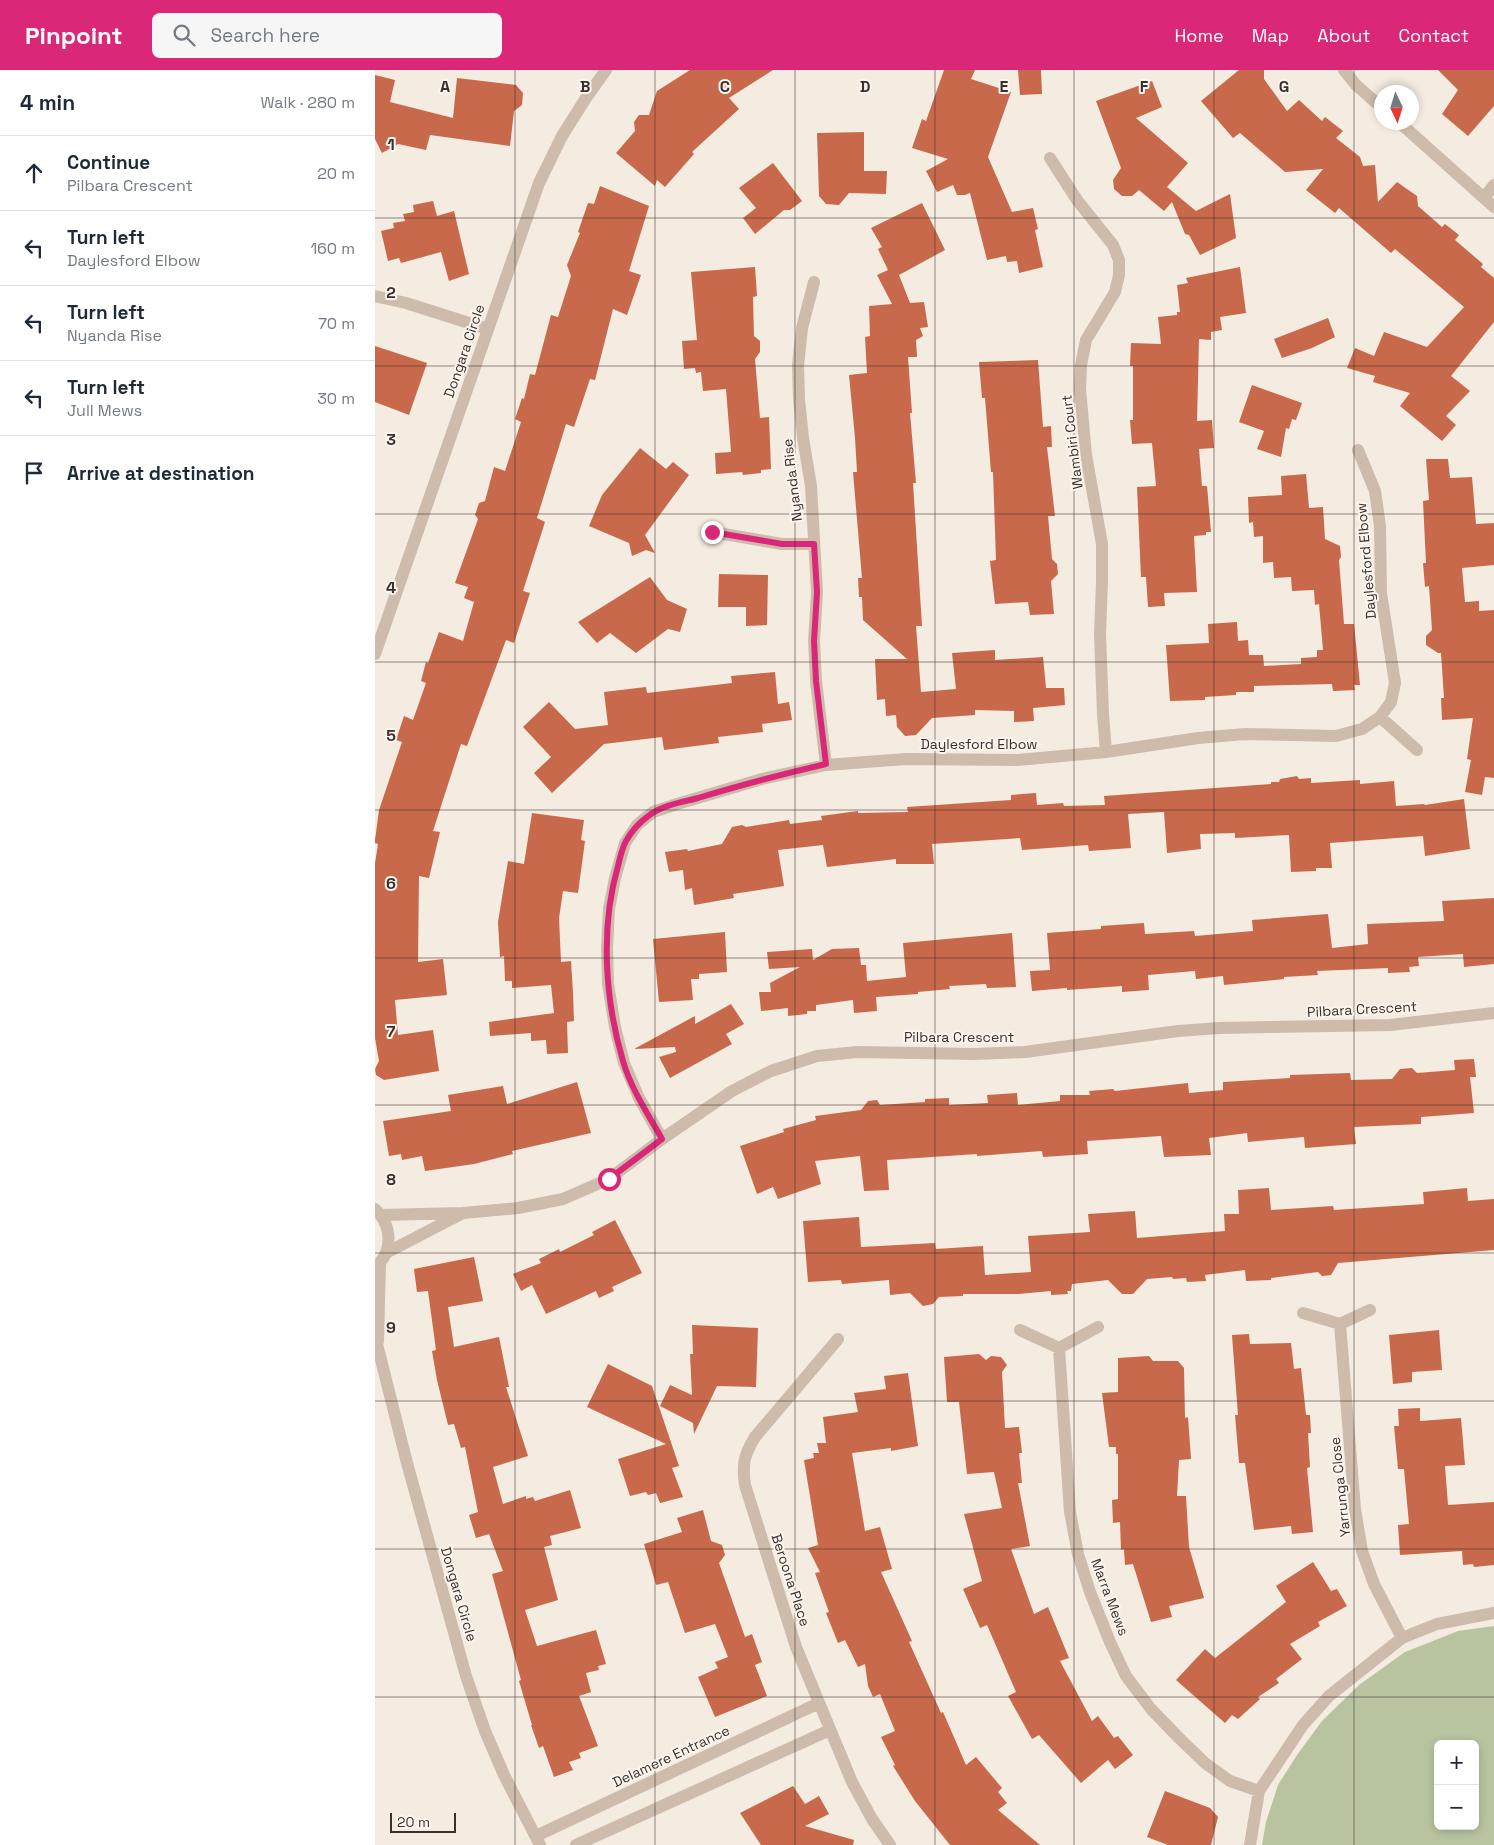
<!DOCTYPE html>
<meta charset="utf-8">
<style>
body{margin:0;font-family:"Space Grotesk",sans-serif;background:#f6f6f7;color:#1f2937}
.controls{position:absolute;right:15px;bottom:15px;display:grid;overflow:hidden;border-radius:8px;box-shadow:0 2px 8px #0003}
.controls button{width:45px;height:45px;display:grid;place-items:center;padding:0;border:0;border-bottom:1px solid #e0e1e3;background:#fff;color:#1f2937;font:25px sans-serif}
.compass{position:absolute;left:999px;top:15px;width:45px;height:45px;border-radius:50%;background:#fff;box-shadow:0 2px 8px #0003;rotate:176deg}
.scale{position:absolute;left:15px;bottom:12px;width:66px;box-sizing:border-box;padding-left:5px;border:2px solid #3b302b;border-top:0;font-size:14px;line-height:18px;white-space:nowrap;color:#3b302b;-webkit-text-stroke:4px #fbf5ee;paint-order:stroke}
.stop{position:absolute;width:15px;height:15px;margin:-11px;border:4px solid #db2777;border-radius:50%;background:#fff}
.stop.end{background:#db2777;border-color:#fff;box-shadow:0 1px 5px #0008}
.list{margin:0;padding:0;list-style:none}
h2{display:flex;justify-content:space-between;align-items:center;height:65px;margin:0;padding:0 20px;font-size:21px}
h2 small{font-size:16px;font-weight:400;color:#747a83}
.list li{display:grid;grid-template-columns:32px 1fr auto;gap:15px;align-items:center;box-sizing:border-box;height:75px;padding:0 20px;border-top:1px solid #e0e1e3}
.list b{display:block;font-size:19px;white-space:nowrap}
.list p{margin:0;font-size:16px;white-space:nowrap;color:#747a83}
.list em{font-size:16px;font-style:normal;color:#747a83}
.icon{flex:none;width:28px;height:28px;fill:none;stroke:currentColor;stroke-width:2;stroke-linecap:round;stroke-linejoin:round}
.map{position:relative;flex:none;width:1119px;height:1775px;overflow:hidden}
header{display:flex;align-items:center;gap:30px;box-sizing:border-box;height:70px;padding:0 25px;background:#db2777;color:#fff}
header strong{font-size:24px}
nav{display:flex;gap:28px;margin-inline-start:auto;font-size:18px}
.search{width:350px;height:45px;background:#f6f6f7;display:flex;align-items:center;gap:12px;box-sizing:border-box;padding:0 18px;border-radius:8px;color:#747a83;font-size:19px}
main{display:flex}
aside{flex:1;background:#fff}
.map>svg:first-child{display:block}
.green{fill:#b8c4a0;fill-rule:evenodd}
.building{fill:#c8694b}
.lines{fill:none;stroke-linecap:round;stroke-linejoin:round}
.minor{stroke:#cdbbac;stroke-width:12}
.tertiary{stroke:#cdbbac;stroke-width:12}
.route{stroke:#db2777;stroke-width:6}
.grid{fill:none;stroke:#3b302b;stroke-width:1;stroke-opacity:0.55}
.labels{text-anchor:middle;dominant-baseline:central;stroke-width:4;stroke-linejoin:round;paint-order:stroke}
.street-label{font-size:14px;fill:#3b302b;stroke:#fbf5ee}
.grid-label{font-size:16px;text-anchor:middle;font-weight:bold;fill:#3b302b;stroke:#fbf5ee;stroke-width:4;stroke-linejoin:round;paint-order:stroke}
</style>
<header>
<strong>Pinpoint</strong>
<div class="search"><svg class="icon" aria-label="search" viewBox="0 0 24 24"><circle cx="10" cy="10" r="6"/><path d="M15 15l6 6"/></svg>Search here</div>
<nav><a>Home</a><a>Map</a><a>About</a><a>Contact</a></nav>
</header>
<main>
<aside>
<h2>4 min<small>Walk · 280 m</small></h2>
<ul class="list">
<li><svg class="icon" aria-label="ahead" viewBox="0 0 24 24"><path d="M12 20V5M6 11l6-6 6 6"/></svg><div><b>Continue</b><p>Pilbara Crescent</p></div><em>20 m</em></li>
<li><svg class="icon" aria-label="left" viewBox="0 0 24 24"><path d="M17 20v-9H6M10 6l-5 5 5 5"/></svg><div><b>Turn left</b><p>Daylesford Elbow</p></div><em>160 m</em></li>
<li><svg class="icon" aria-label="left" viewBox="0 0 24 24"><path d="M17 20v-9H6M10 6l-5 5 5 5"/></svg><div><b>Turn left</b><p>Nyanda Rise</p></div><em>70 m</em></li>
<li><svg class="icon" aria-label="left" viewBox="0 0 24 24"><path d="M17 20v-9H6M10 6l-5 5 5 5"/></svg><div><b>Turn left</b><p>Jull Mews</p></div><em>30 m</em></li>
<li><svg class="icon" aria-label="arrive" viewBox="0 0 24 24"><path d="M6 21V4h12l-3 4 3 4H6"/></svg><div><b>Arrive at destination</b></div></li>
</ul>
</aside>
<div class="map">
<svg width="1119" height="1775" viewBox="0 0 1119 1775">
<rect width="100%" height="100%" fill="#f4ebe1"/>
<path class="green" d="M1119,1556V1775H887L891,1752L903,1715L922,1685L947,1651L984,1615L1030,1582L1083,1561ZM1063,1674H1100V1756H1063Z"/>
<path class="building" d="M315,0H398L354,28L364,39L317,82L319,84L290,117L282,110L280,116L241,83L260,61L259,52L264,45H274L282,21Z
M569,0H600L596,9L636,22L613,87L637,142L658,138L663,159L660,160L668,197L644,203L642,191L632,192L631,186L612,190L595,123L590,125H582L578,115L562,122L551,101L573,89L537,78L547,49L551,51Z
M643,0H666L667,24L645,25Z
M864,0H889V9L912,41L924,30L947,51L950,47L968,61L961,68L985,87L988,96L1000,95L1003,132L1022,112L1042,126L1043,136L1067,157L1070,154L1084,165L1080,170L1108,194L1106,197L1119,208V252L1076,306L1095,321L1071,346L1081,355L1067,371L1025,336L1035,323L998,312L1000,306L972,298L980,278L999,286L1009,262L1052,277L1089,237L1020,179L1016,183L964,138L960,143L931,120L948,99L910,102L865,63L858,68L826,31Z
M1063,0H1119V36L1093,66L1067,44L1083,20Z
M0,5L20,10L15,32L78,48L82,8L141,15L148,23L147,35L139,41L135,76L55,65L51,80L23,74L7,83L0,69Z
M777,11L787,37L761,48L813,93L792,117L821,141L855,124L861,168L825,185L814,165L810,164L797,132L789,141L764,120L757,126H747L739,119L738,110L746,98L721,31Z
M489,62V101H512L511,124L474,123L464,135L451,134L444,126L442,63Z
M398,93L427,131L415,140H409L380,164L368,148L381,138L364,118Z
M225,116L274,136L254,201L266,205L252,245L238,239L220,310L215,309L199,357L191,354L162,448L170,452L148,521L155,523L139,573L131,570L92,676L86,674L58,761L65,762L54,808L44,806L43,892L68,889L72,925L20,930L23,965L58,960L64,1001L9,1010L1,1005L0,999L4,991L0,968V793L3,774L0,773V770L4,740L27,672L21,670L29,646L38,650L51,613L46,611L51,592L53,593L64,562L88,571L99,532L89,528L93,517L80,513L103,449L100,445L104,433L110,431L119,397L130,401L146,352L140,349L147,328L149,329L155,304L160,305L176,245L183,247L196,206L192,195L205,163L203,162L213,133L219,134Z
M58,131L62,146L79,141L94,204L74,211L66,182L26,193L24,188L13,191L6,161L19,158L18,153L30,151L28,144L39,142L38,135Z
M547,133L570,180L524,205L535,233L549,232L553,257L545,258L548,266L541,270L542,287H533L537,343H535L541,413H538L547,556H541L546,622L581,619L577,583L620,580V590L668,587L671,618H689L690,635L658,638L659,651L639,652V641L600,640V645L557,648L541,665L530,666L522,657L521,645L511,646L510,629L502,630L500,589H532L488,550L487,527H484L483,508H487L478,402H482L480,368L474,305L492,303L490,267L495,266L494,236L517,234L502,205L513,200L503,179L507,177L496,158Z
M380,197L382,226L378,227L379,266L385,271V282L380,289L385,348L394,347L396,399L386,400V403L368,405L367,402L341,404L340,383L356,382L351,319L328,321L326,302L321,303L320,298L309,299L307,271L322,270L316,202Z
M865,197L871,243L845,247L847,260L836,262V270L824,269L822,351L837,350L839,378L824,379L827,416H832L836,462H831V465L819,466L822,522L789,523L790,536L773,537L771,507H766L762,417L781,416L777,373L757,374L755,350H758V296H755L756,273L786,274L783,247L802,245V242H805L802,215L813,213L811,208Z
M953,248L960,267L937,278L907,288L899,269Z
M0,276L52,293L34,345L0,332Z
M663,290L668,357L676,356L677,377H672L680,446H673L677,489L682,494L683,504L676,511L679,544L655,545L653,532L620,534L615,491L621,490L618,402H616L610,328H607L604,292Z
M877,315L927,333L921,350L917,349L914,359L911,358L906,387L882,379L889,361L864,352Z
M265,378L291,399L298,392L314,405L270,465L280,483L271,480L257,486L254,473L214,456L227,425Z
M1051,389H1073L1075,408L1097,407L1101,454L1119,453V495L1087,498L1090,532L1104,531V541L1119,540V708L1110,707L1107,725L1090,722L1096,690L1092,689L1098,648L1067,650L1066,628H1069L1066,583H1063L1051,575V566L1057,560L1054,516L1050,517L1048,493H1051L1048,431L1054,430Z
M931,404L934,438L948,437L950,469L965,476L966,487L964,490L969,554H979L985,615H979L980,620L958,621L957,614L879,616V622H861V625L830,627V630L795,631L791,575L834,573L833,554L862,552L863,571L873,570L874,585H888L889,596L926,594V588L942,587V580H948L944,534L940,535L939,520L917,521L916,507L899,508L898,492L888,493V466L879,467L878,452L874,453L873,427L907,425L906,406Z
M344,504L393,505L392,555L371,556V537H343Z
M275,507L292,530L312,539L305,562L293,559L261,583L235,563L222,573L203,552Z
M400,602L403,634L414,632L417,650L387,654L388,662L343,667L344,673L289,680L287,667L229,674L177,723L159,703L176,687L148,657L174,632L200,659L233,655L229,622L271,617L272,623L357,613L356,606Z
M922,706L924,709L936,708V713L985,710V714L1019,711L1021,736L1049,734L1050,735L1089,729L1095,779L1050,786L1048,766L955,773L957,798H941V801L916,802L914,765L860,768V763L825,764L826,779L792,783L789,742L753,744L756,778L714,781L713,775L647,780L645,768L557,774L559,794H521V789L452,797L448,775L403,780L409,816L358,824L359,828L319,835L317,818L310,820L308,800L294,802L290,782L312,779L313,781L347,774L357,757L367,755L371,757L414,750L415,754L447,750L446,746L483,741V743L533,742L532,737L636,730V725L661,723L662,735L688,733L689,736L730,735L729,726L896,714V712H904L905,709Z
M157,743L209,750L206,770L210,771L203,823L188,821L184,848L186,892L196,891L198,923L199,951L192,952L193,983L172,984L171,970L156,971V963L115,966L114,952L179,943L176,915L137,918V911H130L129,886L125,887L123,852L133,791L149,794Z
M1119,828V894L1089,897L1088,884L1043,887L1044,896L1034,897L1035,902L1013,903V898L942,901L943,905L909,907V909L849,915L848,906L821,909L820,901L773,905L774,920L747,922V916L692,920V918L657,921L655,901L675,900L672,863L726,859V856L769,853L770,864L819,861L820,866L878,861L877,850L953,844L957,878L993,874L992,854L1069,851L1067,831Z
M350,862L352,902L324,904V909H316L318,930L284,932L278,869Z
M637,863L641,917L612,918L611,914L574,916L575,919L543,922V924L501,927L502,941L479,943L478,930L441,935V941H432V944L413,946V938L386,941L384,922H396L395,913L425,897L394,899L392,882L437,879L438,890L457,879L484,878L486,895H491L492,911L531,907L528,873Z
M356,934L369,954L351,964L357,974L295,1008L284,987L301,982L300,977L259,979L320,946V954Z
M1099,989L1101,1007H1095L1099,1043L1046,1047V1054L979,1057L981,1074L930,1078L929,1067L873,1072L872,1063L834,1068L836,1085L789,1087L786,1066L712,1071L713,1084L668,1087L667,1081L602,1086V1084L512,1090L514,1120L489,1121L485,1086L440,1091L446,1114L403,1129L398,1117L382,1124L365,1076L409,1062L408,1059L441,1050L440,1046L486,1040L493,1031L502,1030L505,1035L550,1032V1029L574,1028V1035L613,1033L612,1025L642,1023L643,1035L685,1031V1025H715L714,1021L738,1019L740,1021L813,1013L814,1023L848,1020V1012L915,1008V1005L975,1003L976,1010L1017,1009L1025,999L1037,998L1042,1003L1080,1000L1079,990Z
M202,1012L216,1063L137,1081L138,1084L99,1094L50,1101L47,1086L27,1090L26,1084L14,1086L8,1051L76,1041L73,1025L128,1016L132,1034Z
M894,1118L896,1140L958,1136L959,1140L1049,1134L1048,1122L1092,1118L1093,1131L1119,1129V1180L963,1193L956,1205L947,1206L943,1202L896,1208V1210L871,1211L870,1200L830,1205L831,1211L812,1212L811,1208L798,1209L797,1207L772,1209L758,1224H747L733,1210L697,1214L696,1221H692L693,1224L676,1225V1221L643,1224H588V1226L564,1227L558,1234L548,1236L535,1223L515,1225L514,1210L467,1214L466,1210L433,1212L428,1151L484,1147L486,1177L560,1173L561,1179L608,1176L610,1205L656,1202L653,1166L715,1162L713,1144L760,1141L762,1168L850,1161L849,1144H864L863,1120Z
M240,1150L267,1203L237,1217L239,1221L224,1228L221,1221L171,1244L157,1215L146,1221L138,1204L166,1193L164,1189L184,1179L185,1182L219,1165L217,1162Z
M99,1187L108,1231L73,1237L79,1277L124,1267L134,1317H131L153,1386L118,1397L128,1434L151,1426V1429L158,1427L160,1431L195,1420L206,1458L175,1466L177,1475L169,1477L183,1530L150,1540L162,1576L221,1560L231,1594L223,1596L224,1600L211,1603L216,1622L204,1626L223,1676L204,1683L206,1688L194,1692L198,1700L179,1707L168,1676L164,1678L156,1655H157L144,1611L146,1610L117,1504L128,1501L114,1464L101,1468L94,1445L103,1442L90,1377L86,1378L79,1354L73,1355L62,1310L57,1281L61,1280L53,1221L42,1222L39,1199Z
M317,1255L383,1258L381,1317L342,1316L319,1364L318,1353L285,1336L295,1315L317,1325L315,1284H318Z
M1064,1260L1067,1300L1037,1302V1312L1018,1314L1014,1265Z
M874,1264L875,1274L916,1273L919,1299L926,1298L931,1345H935L936,1363H933L935,1397L932,1398L938,1462L917,1464L916,1456L879,1460L870,1393H864L860,1345H863L857,1265Z
M604,1284L611,1290L616,1286L626,1287L632,1295L627,1302L630,1358L644,1357L647,1383H644L647,1413H643L655,1476L636,1479L659,1544L673,1537L694,1588L685,1591L717,1651L723,1646L739,1668L743,1666L758,1685L740,1699L733,1690L706,1713L664,1665L657,1669L633,1626L641,1622L612,1555L605,1558L588,1519L607,1511L589,1444L627,1438L619,1402L592,1404L584,1332H572L569,1287Z
M774,1286L778,1291H803L809,1298L810,1348L813,1347L816,1389L804,1390L802,1426H811L814,1477L829,1528L794,1536L797,1547L776,1552L758,1494L750,1495L749,1479L746,1480L745,1452L738,1453L737,1430L743,1429V1384H741V1377H734L727,1323L743,1322V1288Z
M233,1294L277,1316L304,1396L297,1398L308,1427L285,1433L281,1423L273,1425L271,1422L255,1426L243,1389L291,1374L212,1337Z
M533,1303L543,1376L516,1381V1378L477,1383L490,1461L505,1457L517,1499L506,1502L537,1571L534,1572L566,1643L568,1642L591,1695L601,1687L627,1718L623,1722L632,1733L623,1740L665,1775H575L540,1731L518,1696L520,1695L506,1667L520,1661L505,1624L498,1627L493,1616L490,1594L483,1597L470,1570L463,1573L451,1543L454,1542L440,1503L445,1502L433,1478L443,1475L429,1390L439,1388L438,1383H444L442,1373H451L448,1347L483,1342L479,1323L511,1319L509,1306Z
M1045,1338V1351L1086,1348L1090,1395L1070,1396L1073,1435L1119,1432V1495L1099,1497L1098,1494L1088,1495L1087,1481L1025,1485L1023,1455L1034,1454L1029,1399H1023L1019,1356H1024L1023,1339Z
M328,1440L336,1471L347,1475L350,1485L344,1493L370,1567L377,1564L387,1592L380,1595L392,1626L340,1647L323,1607L343,1598L340,1592L353,1587L340,1554L310,1563L293,1512L281,1515L269,1474L307,1462L302,1448Z
M938,1492L956,1521L962,1519L972,1536L943,1552L945,1556L915,1574L927,1589L901,1609L904,1613L883,1627L885,1629L863,1649L857,1645L850,1653L801,1610L830,1579L840,1588L911,1532L901,1516Z
M418,1716L430,1734L444,1726L454,1744L430,1756L479,1770L478,1775H386L365,1743Z
M790,1721L835,1738L843,1747L836,1775H793L772,1767Z"/>
<g class="lines">
<path class="minor" d="M969,0L981,15L1006,37
M1024,52L1119,137
M675,88L702,130L738,175L744,190V205L740,222L711,270L706,295L705,319L711,385L727,474V511L725,564L728,644L731,682
M1109,128L1119,115
M439,212L427,258L423,295L424,329L428,368L436,416L442,522L439,571L441,611L451,695
M0,226L31,233L113,259
M337,462L407,474H439
M1005,647L1042,680
M287,1069L264,1028L249,993L240,957L233,914L232,878L234,839L240,808L250,773L262,755L278,742L302,734L387,709L451,695L531,689L643,690L731,682L823,668L870,664L961,666L987,659L1005,647L1016,632L1020,613L1006,523L1005,456L1000,421L983,380
M6,1145L88,1143L143,1138L188,1129L234,1109L287,1069L357,1021L396,1001L442,986L482,982L600,984L650,982L803,961L844,958L1015,955L1119,943
M11,1183L86,1144
M928,1243L965,1254L995,1240
M965,1254L980,1439L987,1481L999,1514L1027,1568
M645,1260L684,1278L723,1257
M463,1269L380,1367C369,1385 367,1394 370,1415L421,1577L477,1712L497,1749L515,1775
M684,1278L695,1442L703,1484L715,1522L735,1572L751,1606L776,1639L804,1668L830,1693L855,1711L884,1721
M161,1766L444,1633
M201,1775L455,1660
M875,1775L884,1721L928,1655L954,1626L1027,1568L1062,1554L1119,1543"/>
<path class="tertiary" d="M0,584L164,113L187,66L211,28L231,0
M0,1139C17,1155 19,1182 0,1197
M0,1266L32,1393L91,1606L110,1661L129,1705L165,1775
M3,1271L5,1193"/>
</g>
<g class="lines">
<path class="route" d="M234,1109L287,1069C273,1044 256,1019 248,991C230,930 225,858 243,796C245,788 247,778 251,771C257,760 266,751 276,744C289,735 308,732 323,728C365,715 408,704 451,694L441,611L439,571L442,522L439,474H407L337,462"/>
</g>
<path class="grid" d="M140,0V1775M280,0V1775M420,0V1775M560,0V1775M699,0V1775M839,0V1775M979,0V1775M0,148H1119M0,296H1119M0,444H1119M0,592H1119M0,740H1119M0,888H1119M0,1035H1119M0,1183H1119M0,1331H1119M0,1479H1119M0,1627H1119"/>
<g class="labels">
<g class="street-label">
<text transform="translate(89 281) rotate(-71)">Dongara Circle</text>
<text transform="translate(697 372) rotate(-97)">Wambiri Court</text>
<text transform="translate(417 410) rotate(-97)">Nyanda Rise</text>
<text transform="translate(991 491) rotate(-95)">Daylesford Elbow</text>
<text x="604" y="674">Daylesford Elbow</text>
<text transform="translate(987 939) rotate(-3)">Pilbara Crescent</text>
<text x="584" y="967">Pilbara Crescent</text>
<text transform="translate(965 1417) rotate(-96)">Yarrunga Close</text>
<text transform="translate(416 1510) rotate(72)">Beroona Place</text>
<text transform="translate(84 1524) rotate(74)">Dongara Circle</text>
<text transform="translate(735 1527) rotate(69)">Marra Mews</text>
<text transform="translate(296 1686) rotate(-25)">Delamere Entrance</text>
</g>
</g>
<g class="grid-label">
<text x="70" y="22">A</text>
<text x="210" y="22">B</text>
<text x="350" y="22">C</text>
<text x="490" y="22">D</text>
<text x="629" y="22">E</text>
<text x="769" y="22">F</text>
<text x="909" y="22">G</text>
<text x="16" y="80">1</text>
<text x="16" y="228">2</text>
<text x="16" y="375">3</text>
<text x="16" y="523">4</text>
<text x="16" y="671">5</text>
<text x="16" y="819">6</text>
<text x="16" y="967">7</text>
<text x="16" y="1115">8</text>
<text x="16" y="1263">9</text>
</g>
</svg>
<div class="controls">
<button>+</button>
<button>−</button>
</div>
<svg class="compass" viewBox="-18 -18 36 36"><path d="M0-13l5 13h-10z" fill="#e53935"/><path d="M0 13l5-13h-10z" fill="#747a83"/></svg>
<div class="scale">20 m</div>
<div class="stop" style="left:234px;top:1109px"></div>
<div class="stop end" style="left:337px;top:462px"></div>
</div>
</main>
